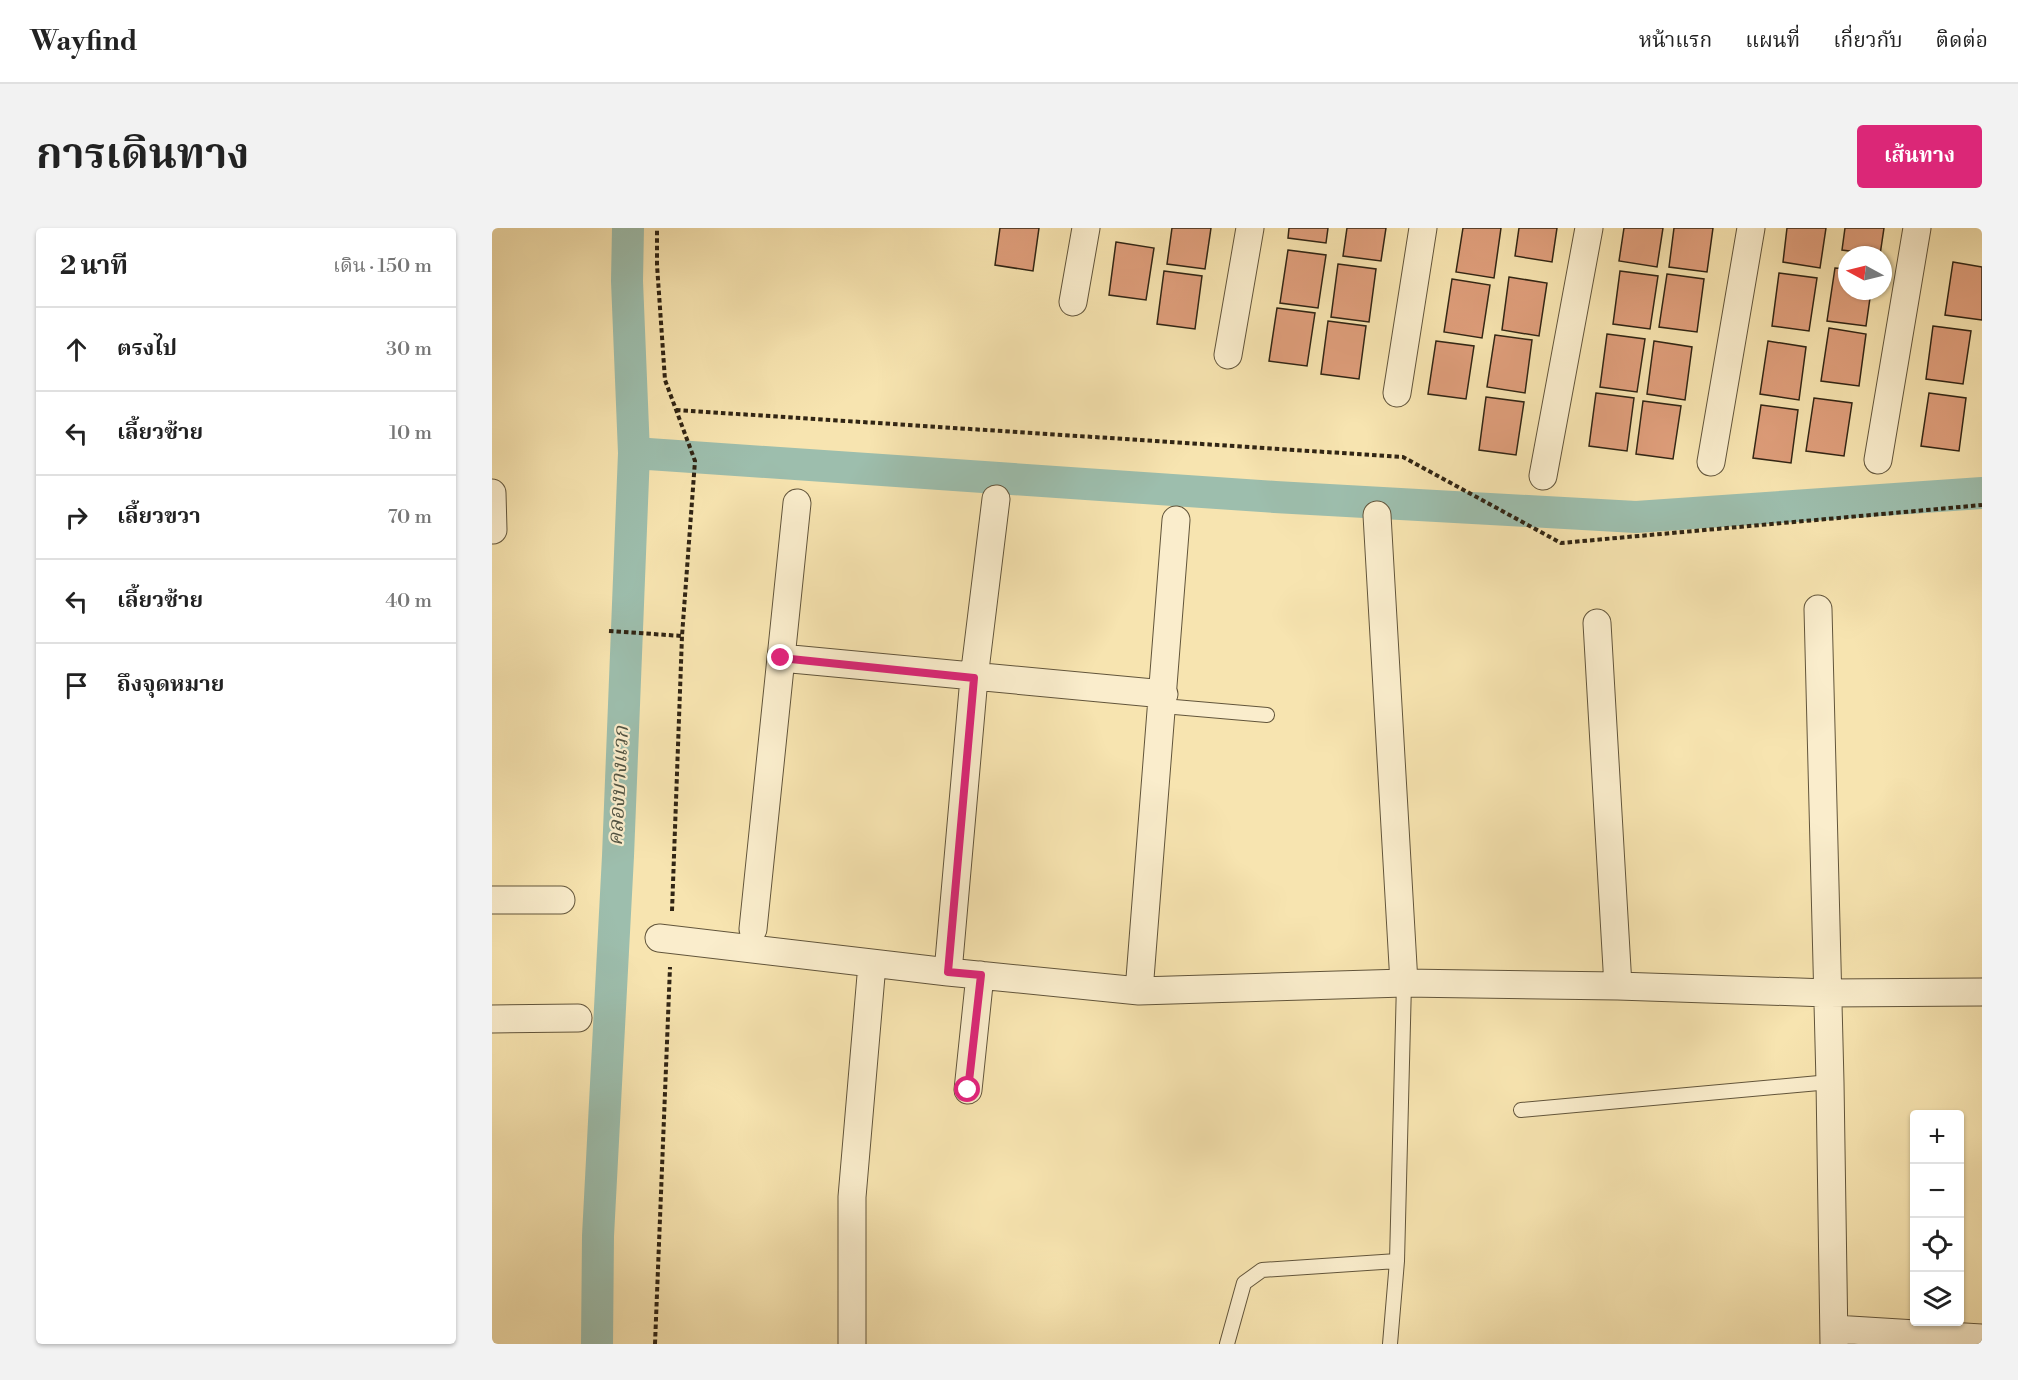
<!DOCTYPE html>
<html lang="th">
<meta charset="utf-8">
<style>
body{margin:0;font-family:"Libre Bodoni","Noto Serif Thai",serif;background:#f2f2f2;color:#222}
.controls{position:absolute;right:18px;bottom:18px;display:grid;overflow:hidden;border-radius:6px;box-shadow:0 2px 4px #0004}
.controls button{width:54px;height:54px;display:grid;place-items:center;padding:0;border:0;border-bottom:2px solid #e0e0e0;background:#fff;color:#222;font:30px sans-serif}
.compass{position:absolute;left:1346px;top:18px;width:54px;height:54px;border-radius:50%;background:#fff;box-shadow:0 2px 4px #0004;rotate:277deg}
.stop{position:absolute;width:18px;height:18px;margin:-14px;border:4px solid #db2777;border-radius:50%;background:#fff}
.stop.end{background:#db2777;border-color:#fff;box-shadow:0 2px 6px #0008}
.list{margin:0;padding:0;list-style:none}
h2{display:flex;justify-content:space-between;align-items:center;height:78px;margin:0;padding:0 24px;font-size:26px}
h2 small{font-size:20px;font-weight:400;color:#767676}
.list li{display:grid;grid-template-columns:39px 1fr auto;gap:18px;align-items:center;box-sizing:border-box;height:84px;padding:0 24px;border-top:2px solid #e0e0e0}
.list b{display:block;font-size:22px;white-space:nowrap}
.list em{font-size:20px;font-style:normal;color:#767676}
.icon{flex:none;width:33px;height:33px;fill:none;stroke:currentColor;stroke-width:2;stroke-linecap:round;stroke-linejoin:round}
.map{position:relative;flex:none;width:1490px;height:1116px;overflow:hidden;border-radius:6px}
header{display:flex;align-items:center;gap:36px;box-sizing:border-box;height:84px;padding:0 30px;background:#fff;border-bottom:2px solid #e0e0e0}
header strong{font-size:28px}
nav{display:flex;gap:33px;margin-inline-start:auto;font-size:21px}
.intro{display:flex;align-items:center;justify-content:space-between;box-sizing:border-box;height:144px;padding:0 36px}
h1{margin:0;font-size:42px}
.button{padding:15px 27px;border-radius:6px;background:#db2777;color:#fff;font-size:21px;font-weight:700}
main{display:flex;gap:36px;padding:0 36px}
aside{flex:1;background:#fff;border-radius:6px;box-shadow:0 2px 4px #0004}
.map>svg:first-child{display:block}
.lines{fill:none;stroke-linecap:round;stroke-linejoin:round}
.canal{stroke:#9dbead;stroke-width:32}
.building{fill:#df9e7b;stroke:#312514;stroke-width:1.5}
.lane-casing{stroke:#62553b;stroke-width:16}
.street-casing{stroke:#62553b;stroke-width:29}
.path{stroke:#312514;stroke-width:4;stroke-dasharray:4.5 3;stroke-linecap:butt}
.lane{stroke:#faedcc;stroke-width:14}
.street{stroke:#faedcc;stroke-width:27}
.route{stroke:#db2777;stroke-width:8}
.labels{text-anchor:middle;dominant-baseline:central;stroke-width:4.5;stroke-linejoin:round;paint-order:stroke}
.water-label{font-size:21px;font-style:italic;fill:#515342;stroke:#faedcc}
</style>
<header>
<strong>Wayfind</strong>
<nav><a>หน้าแรก</a><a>แผนที่</a><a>เกี่ยวกับ</a><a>ติดต่อ</a></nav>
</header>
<div class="intro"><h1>การเดินทาง</h1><a class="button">เส้นทาง</a></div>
<main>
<aside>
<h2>2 นาที<small>เดิน · 150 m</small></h2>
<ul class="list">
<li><svg class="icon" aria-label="ahead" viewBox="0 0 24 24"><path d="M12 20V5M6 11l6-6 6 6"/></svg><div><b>ตรงไป</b></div><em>30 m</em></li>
<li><svg class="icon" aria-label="left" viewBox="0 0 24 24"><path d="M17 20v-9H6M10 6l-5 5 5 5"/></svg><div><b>เลี้ยวซ้าย</b></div><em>10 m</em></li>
<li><svg class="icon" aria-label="right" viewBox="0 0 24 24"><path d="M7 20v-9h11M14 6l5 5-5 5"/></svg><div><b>เลี้ยวขวา</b></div><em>70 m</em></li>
<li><svg class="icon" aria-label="left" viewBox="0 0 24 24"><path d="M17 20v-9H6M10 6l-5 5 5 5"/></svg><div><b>เลี้ยวซ้าย</b></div><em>40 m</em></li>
<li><svg class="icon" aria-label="arrive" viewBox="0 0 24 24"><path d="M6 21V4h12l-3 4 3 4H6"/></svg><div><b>ถึงจุดหมาย</b></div></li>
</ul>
</aside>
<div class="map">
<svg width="1490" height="1116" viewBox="0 0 1490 1116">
<rect width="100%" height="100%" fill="#f7e4b0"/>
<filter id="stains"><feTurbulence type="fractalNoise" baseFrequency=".00333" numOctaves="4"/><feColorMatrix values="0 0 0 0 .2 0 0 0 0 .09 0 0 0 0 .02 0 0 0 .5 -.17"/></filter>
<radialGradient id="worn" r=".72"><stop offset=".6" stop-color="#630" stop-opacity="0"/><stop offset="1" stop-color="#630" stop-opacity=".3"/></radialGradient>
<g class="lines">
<path class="canal" d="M142,225L783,269L1144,289L1490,265
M105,1116L106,1008L126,628L142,225L135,53L136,0"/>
</g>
<path class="building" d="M508,0H547L541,43L503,37Z
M680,0H719L713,41L675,36Z
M797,0H836L834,15L796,10Z
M855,0H894L889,33L851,28Z
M971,0H1009L1002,50L964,44Z
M1027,0H1065L1060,34L1023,28Z
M1132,0H1171L1165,39L1127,33Z
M1182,0H1221L1215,44L1177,39Z
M1295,0H1334L1328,40L1291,34Z
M1353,0H1392L1388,27L1350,22Z
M624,14L662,20L654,72L617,67Z
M796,22L834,27L826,80L788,75Z
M1461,34L1490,39V92L1453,87Z
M846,36L884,41L877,94L839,89Z
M1343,40L1355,41V63H1379L1374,98L1335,93Z
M672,43L710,48L703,101L665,96Z
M1128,43L1166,48L1158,101L1121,96Z
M1287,45L1325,50L1317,103L1280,98Z
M1175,46L1212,51L1205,104L1167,99Z
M1017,49L1055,55L1047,108L1010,102Z
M960,51L998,57L990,110L952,104Z
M785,80L823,85L815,138L777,133Z
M836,93L874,98L867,151L829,146Z
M1441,98L1479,103L1471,156L1434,151Z
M1337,100L1374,106L1367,158L1329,153Z
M1115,106L1153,111L1145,164L1108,159Z
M1003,107L1040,112L1033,165L995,159Z
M944,113L982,118L974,171L936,166Z
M1162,113L1200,119L1193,172L1155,166Z
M1276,113L1314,119L1307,172L1268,166Z
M1104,165L1142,170L1135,223L1097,218Z
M1437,165L1474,170L1467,223L1429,218Z
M994,169L1032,174L1024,227L987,222Z
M1322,170L1360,175L1352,228L1314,223Z
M1151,173L1189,178L1181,231L1144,226Z
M1269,177L1306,182L1299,235L1261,230Z"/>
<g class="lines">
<defs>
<path id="lane" d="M671,478L775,487
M1029,882L1338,854
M735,1116L752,1055L770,1042L905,1033
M898,1116L905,1033L912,755"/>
<path id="street" d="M581,74L594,0
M736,127L758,0
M905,165L931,0
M1386,232L1425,0
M1219,234L1259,0
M1051,248L1097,0
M0,265L1,302
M504,271L482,450L456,744L647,763
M885,287L912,755L1126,758
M684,292L647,763L912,755
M1326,381L1338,854L1342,1116
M1105,395L1126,758L1335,765L1490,764
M289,430L672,466
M0,672H69
M261,701L305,275
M167,710L456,744
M0,791L86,790
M476,862L488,747
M1342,1101L1490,1110
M360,1116V969L380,736"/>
</defs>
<use href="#lane" class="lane-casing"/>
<use href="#street" class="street-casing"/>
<path class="path" d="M184,182L911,229L1069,315L1490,277
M117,403L190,408L203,233L173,152L165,37V0
M180,683L190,408
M163,1116L178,739"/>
<use href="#lane" class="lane"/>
<use href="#street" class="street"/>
</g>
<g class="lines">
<path class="route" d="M289,430L482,450L456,744L489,747L476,862"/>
</g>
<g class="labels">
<g class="water-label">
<text transform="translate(127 558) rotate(-87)">คลองบางแวก</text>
</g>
</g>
<rect width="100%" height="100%" filter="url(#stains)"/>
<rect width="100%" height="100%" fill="url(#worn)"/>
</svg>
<div class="controls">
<button>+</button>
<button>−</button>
<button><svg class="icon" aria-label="locate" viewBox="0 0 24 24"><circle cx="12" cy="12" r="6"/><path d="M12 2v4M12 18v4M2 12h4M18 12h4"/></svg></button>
<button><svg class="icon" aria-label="layers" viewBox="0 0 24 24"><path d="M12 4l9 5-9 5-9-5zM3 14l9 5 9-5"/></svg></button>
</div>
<svg class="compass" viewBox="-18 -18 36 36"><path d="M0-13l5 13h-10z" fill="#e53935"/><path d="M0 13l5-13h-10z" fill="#767676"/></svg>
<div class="stop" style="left:476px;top:862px"></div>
<div class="stop end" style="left:289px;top:430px"></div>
</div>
</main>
